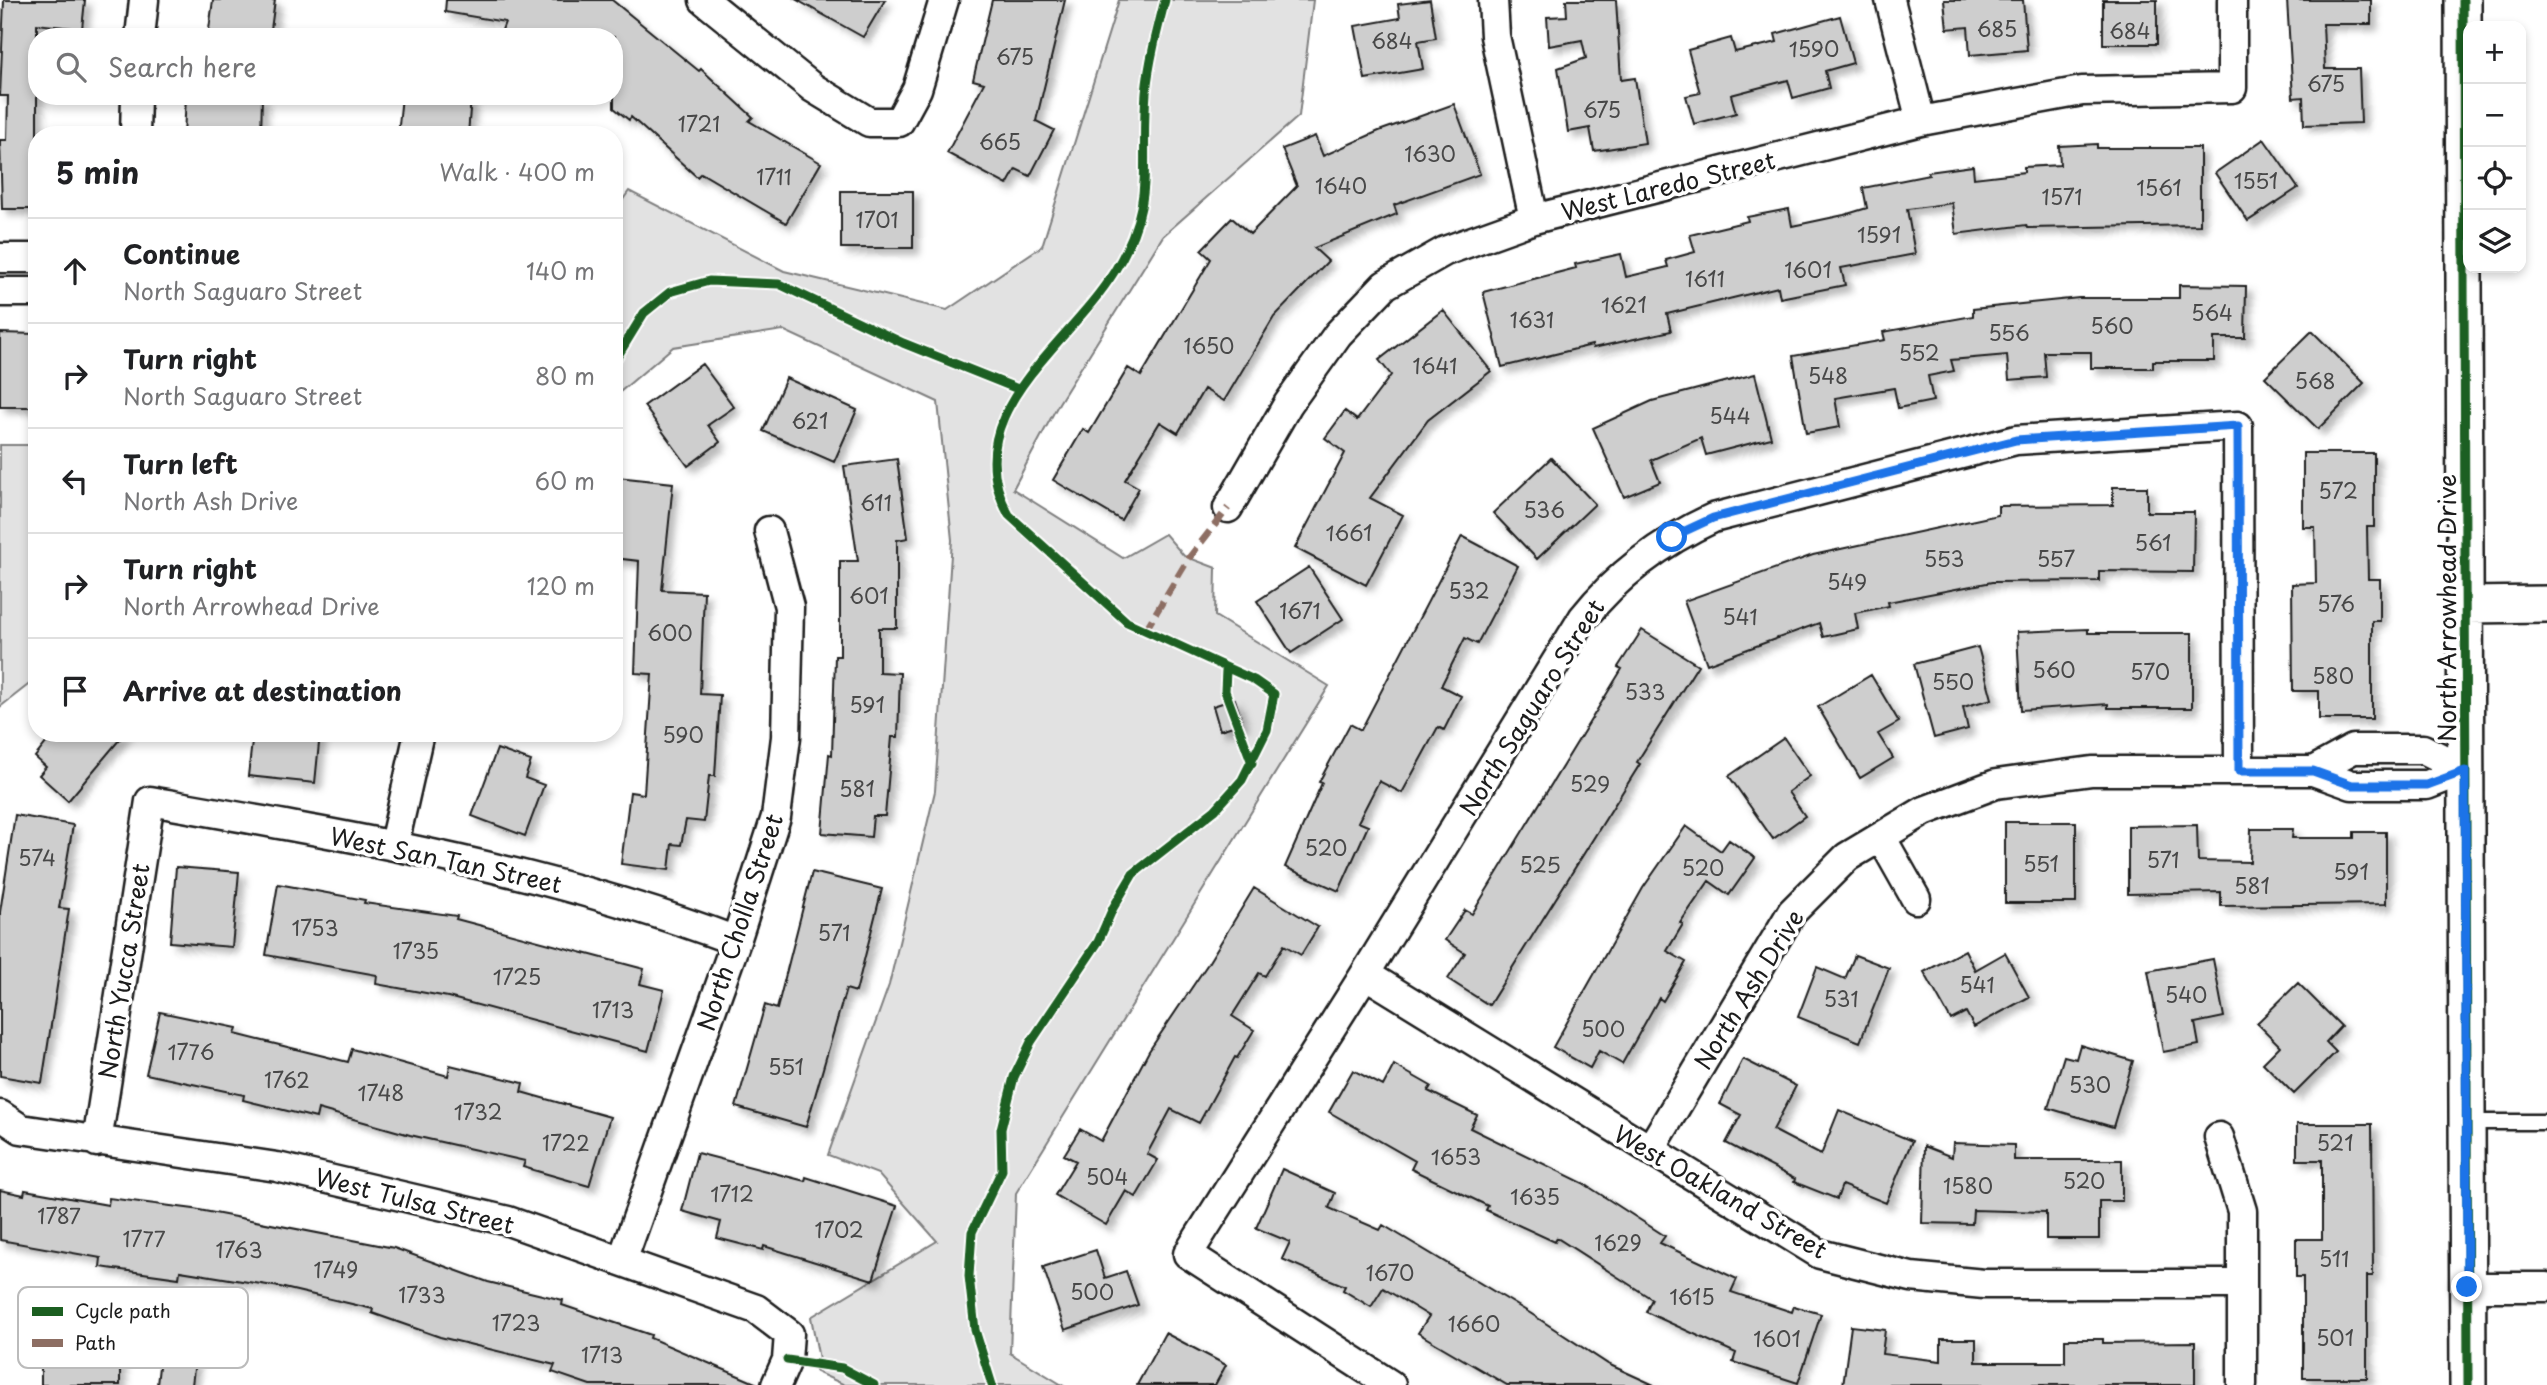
<!DOCTYPE html>
<meta charset="utf-8">
<style>
body{margin:0;font-family:"Playpen Sans",sans-serif;background:#f6f6f6;color:#202124}
.controls{position:absolute;right:21px;top:21px;display:grid;overflow:hidden;border-radius:14px;box-shadow:0 4px 10px #0003}
.controls button{width:63px;height:63px;display:grid;place-items:center;padding:0;border:0;border-bottom:2px solid #e0e0e0;background:#fff;color:#202124;font:35px sans-serif}
.stop{position:absolute;width:21px;height:21px;margin:-16px;border:5px solid #1a73e8;border-radius:50%;background:#fff}
.stop.end{background:#1a73e8;border-color:#fff;box-shadow:0 2px 7px #0008}
.list{margin:0;padding:0;list-style:none}
h2{display:flex;justify-content:space-between;align-items:center;height:91px;margin:0;padding:0 28px;font-size:30px}
h2 small{font-size:23px;font-weight:400;color:#757577}
.list li{display:grid;grid-template-columns:46px 1fr auto;gap:21px;align-items:center;box-sizing:border-box;height:105px;padding:0 28px;border-top:2px solid #e0e0e0}
.list b{display:block;font-size:26px;white-space:nowrap}
.list p{margin:0;font-size:23px;white-space:nowrap;color:#757577}
.list em{font-size:23px;font-style:normal;color:#757577}
.icon{flex:none;width:38px;height:38px;fill:none;stroke:currentColor;stroke-width:2;stroke-linecap:round;stroke-linejoin:round}
.map{position:relative;flex:none;width:2547px;height:1385px;overflow:hidden}
.search{position:absolute;background:#fff;box-shadow:0 4px 10px #0003;left:28px;top:28px;width:595px;height:77px;display:flex;align-items:center;gap:18px;box-sizing:border-box;padding:0 24px;border-radius:28px;color:#757577;font-size:26px}
.panel{position:absolute;background:#fff;box-shadow:0 4px 10px #0003;left:28px;top:126px;width:595px;height:616px;border-radius:28px}
.map>svg:first-child{display:block}
.green{fill:#e2e2e2;stroke:#7f7f7f;stroke-width:2}
.building{fill:#cecece;stroke:#1c1c1c;stroke-width:2;filter:url(#shadow)}
.lines{fill:none;stroke-linecap:round;stroke-linejoin:round}
.service-casing{stroke:#1c1c1c;stroke-width:19}
.minor-casing{stroke:#1c1c1c;stroke-width:33}
.tertiary-casing{stroke:#1c1c1c;stroke-width:40}
.service{stroke:#fff;stroke-width:14}
.minor{stroke:#fff;stroke-width:28}
.tertiary{stroke:#fff;stroke-width:35}
.quiet{stroke:#8d6e63;stroke-width:7;stroke-dasharray:14 7;stroke-linecap:butt}
.cycleway-casing{stroke:#fff;stroke-width:13}
.cycleway{stroke:#1b5e20;stroke-width:9}
.route{stroke:#1a73e8;stroke-width:9}
.labels{text-anchor:middle;dominant-baseline:central;stroke-width:7;stroke-linejoin:round;paint-order:stroke}
.number-label{font-size:21px;fill:#484848}
.street-label{font-size:24px;fill:#1c1c1c;stroke:#fff}
.key{fill:#fff;stroke:#bbb;stroke-width:2}
.key-label{font-size:19px;fill:#1c1c1c}
</style>
<div class="map">
<svg width="2547" height="1385" viewBox="0 0 2547 1385">
<defs>
<filter id="shadow"><feDropShadow dx="6" dy="6" stdDeviation="3.5" flood-color="#0004"/></filter>
</defs>
<rect width="100%" height="100%" fill="#fff"/>
<filter id="ink" filterUnits="userSpaceOnUse"><feTurbulence type="fractalNoise" baseFrequency=".0143" numOctaves="2"/><feDisplacementMap in="SourceGraphic" scale="14" xChannelSelector="R" yChannelSelector="G"/><feConvolveMatrix kernelMatrix="1 2 1 2 8 2 1 2 1" color-interpolation-filters="sRGB"/></filter>
<g filter="url(#ink)">
<path class="green" d="M1119,0H1313L1299,116L1163,236L1059,403L1013,489L1123,558L1165,534L1184,556L1216,568L1215,616L1329,686L1016,1193L1010,1353L1062,1385H845L816,1372L819,1359L811,1317L937,1241L878,1174L828,1155L889,985L935,791L952,540L938,402L783,330L673,347L614,397V212L629,191L784,271L947,310L1042,246Z
M0,445H37V678L0,707Z"/>
<path class="building" d="M4,0H85L82,29L37,24V209H2L0,140H7L8,96H0Z
M213,0H275L270,37H208Z
M446,0H612L699,71L701,69L753,117L749,121L821,163L786,223L701,173L697,177L631,117L629,120L614,108V37H515L502,30L505,22L445,12Z
M797,0H885L863,37Z
M992,0H1065L1036,121L1054,130L1030,176L1016,169L1007,185L947,153L984,83L973,80Z
M1430,0L1436,38L1418,41L1423,69L1365,79L1355,26L1400,18L1398,4Z
M1566,0H1616L1621,80L1635,78L1645,143L1594,151L1590,128L1568,132L1558,68L1586,58L1582,40L1549,46L1547,17L1567,16Z
M1944,0H2023L2027,50L1970,55L1968,27L1947,29Z
M2103,0H2157V44H2103Z
M2287,0H2371V24H2323L2325,69H2359L2361,123L2304,125L2303,97L2293,98Z
M1840,16L1853,63L1825,71L1829,88L1793,98L1788,80L1731,95L1736,113L1694,124L1686,96L1700,93L1688,50L1731,38L1735,52L1777,42L1775,34Z
M186,96H262L261,135H184Z
M402,96H471L468,135H398Z
M1454,104L1480,174L1394,205L1397,214L1314,248L1328,261L1274,317L1224,401L1204,389L1178,433L1160,422L1125,480L1139,488L1121,520L1053,480L1083,429L1089,433L1128,368L1141,376L1211,259L1201,250L1232,218L1250,234L1297,186L1282,149L1315,136L1323,156L1379,131Z
M2264,139L2298,188L2248,221L2215,173Z
M2097,144V148H2200V225L2027,228L2026,225L1956,234L1952,203L1907,209L1915,254L1841,268L1845,285L1780,298L1778,287L1667,314L1671,331L1593,348L1592,345L1502,367L1483,292L1576,268L1575,264L1621,254L1626,277L1668,267L1666,260L1695,252L1690,235L1748,221L1747,217L1789,209L1792,226L1844,215L1867,208L1863,188L1929,175L1928,172L1973,166L1974,178L2024,172V167L2060,165L2059,146Z
M841,191H913V248H841Z
M2179,285L2246,286L2245,338H2214V361H2153V368H2091V352H2044L2046,377L2009,380L2007,355L1951,360L1954,371L1928,376L1933,401L1898,408L1894,388L1835,398L1840,427L1806,433L1793,356L1885,340L1883,332L1973,316V309L2079,298H2179Z
M1443,310L1491,371L1428,420L1370,498L1403,515L1366,585L1295,548L1345,453L1325,438L1345,411L1357,420L1391,375L1379,360Z
M2312,331L2364,383L2318,429L2265,377Z
M0,333L37,334V407H0Z
M702,364L734,407L708,425L720,442L688,466L644,406Z
M1755,374L1771,438L1706,455L1701,438L1651,460L1660,482L1624,497L1593,428L1652,401Z
M786,378L857,410L834,462L763,431Z
M2303,453H2374V527H2367L2368,579H2380V621H2372V719H2319V691H2293L2292,584L2316,583L2315,527H2303Z
M1551,458L1595,504L1537,559L1493,513Z
M897,459L908,538L897,540V628H879V672L900,673L898,737H892L885,816H873L871,837L822,833L829,754L832,755L835,656H840V561H858L844,466Z
M617,477L673,483L662,590L704,592L700,694L720,695L715,776H709L704,822L686,820L681,845L672,844L669,870L621,864L630,792L644,794L652,674L635,673L639,561L614,558Z
M2113,487H2147V512H2194L2193,572L2099,571V581L1992,582L1888,602L1889,606L1855,613L1858,629L1823,637L1819,623L1707,664L1684,601L1813,555L1998,515V506L2113,505Z
M1462,536L1518,566L1477,644L1465,638L1441,686L1461,696L1444,730L1438,727L1402,793L1379,781L1358,822L1368,826L1339,891L1285,867L1322,783L1319,782L1350,724L1361,730Z
M1309,567L1343,619L1291,653L1257,601Z
M2088,629V633H2192V708H2108V704L2021,710L2017,632Z
M1642,630L1698,665L1637,762L1640,764L1489,1005L1448,979L1465,953L1445,940L1465,910L1472,914L1622,669L1618,667Z
M1978,647L1992,699L1963,707L1968,729L1934,738L1914,664Z
M1871,675L1899,722L1878,734L1893,758L1860,778L1818,707Z
M1235,699L1243,723L1220,730L1213,706Z
M54,733H125L68,801L39,775L46,767L35,757Z
M253,733H320L315,783L248,776Z
M1784,738L1810,776L1788,792L1805,816L1773,839L1729,776Z
M497,749L531,761L525,778L544,785L525,836L472,816Z
M15,815L73,825L59,908L69,909L42,1083L0,1076V912Z
M2005,822H2076V903H2005Z
M2197,825L2198,861L2250,862L2251,829H2293L2292,838H2354V832H2386V904L2221,906V892L2128,894V826Z
M1686,826L1721,851L1729,840L1755,858L1729,895L1709,881L1680,923L1683,924L1667,951L1686,962L1663,1001L1659,998L1622,1064L1599,1051L1590,1068L1553,1047L1643,888Z
M176,867L239,872L232,947L170,942Z
M812,872L882,889L856,992L846,989L806,1127L736,1107L765,1005L777,1009Z
M278,884L365,900L364,903L457,916L456,919L644,969L640,984L664,990L648,1051L448,997L376,984L377,975L266,955Z
M1254,888L1318,927L1301,955L1284,945L1265,976L1259,973L1232,1016L1254,1030L1237,1058L1235,1057L1199,1123L1171,1109L1147,1154L1158,1160L1136,1197L1126,1191L1106,1225L1055,1195L1076,1161L1064,1155L1080,1129L1101,1141L1149,1051L1207,965Z
M1965,950L1975,970L2005,953L2029,997L1974,1027L1966,1012L1951,1020L1924,972Z
M1855,955L1889,968L1860,1042L1798,1017L1817,967L1845,979Z
M2213,959L2224,1017L2195,1023L2199,1045L2163,1052L2148,971Z
M2298,983L2341,1026L2326,1042L2336,1052L2294,1094L2263,1063L2280,1046L2257,1023Z
M160,1012L237,1028L235,1034L348,1062L352,1049L448,1076L450,1065L523,1083L521,1092L610,1117L589,1186L523,1167L525,1161L410,1135L318,1109L316,1118L243,1100L244,1095L146,1074Z
M2080,1045L2133,1061L2113,1127L2048,1108L2064,1056L2076,1059Z
M1743,1059L1796,1086L1773,1130L1821,1155L1839,1110L1912,1141L1886,1203L1842,1185L1837,1199L1794,1182L1795,1179L1726,1143L1741,1115L1720,1104Z
M1394,1065L1431,1086L1428,1091L1477,1115L1470,1128L1583,1183L1665,1236L1660,1243L1737,1279L1731,1292L1792,1312L1794,1306L1821,1314L1798,1383L1733,1362L1736,1353L1646,1312L1652,1299L1557,1238L1555,1242L1486,1210L1488,1206L1411,1169L1415,1161L1329,1112L1353,1070L1383,1086Z
M2297,1124H2372L2373,1276H2367V1378H2303V1277H2296V1239H2322V1160H2297Z
M1953,1143L2014,1145V1160H2122V1201H2099V1239H2046V1212L1973,1210L1972,1224L1922,1223L1924,1146L1952,1157Z
M697,1153L805,1181L806,1177L897,1206L873,1280L764,1246L763,1250L717,1238L721,1222L682,1211Z
M1282,1169L1335,1193L1329,1208L1380,1230L1383,1225L1530,1313L1608,1364L1654,1385H1507L1418,1333L1429,1316L1383,1288L1371,1307L1343,1290L1345,1286L1282,1259L1290,1242L1256,1228Z
M0,1190L24,1195L25,1190L108,1205L109,1198L194,1209L394,1248L488,1282L563,1300L562,1305L651,1335L650,1338L760,1385H590L552,1372L555,1365L440,1337L372,1313L373,1309L280,1287L180,1271L179,1278L100,1267L101,1258L0,1240Z
M1096,1250L1105,1278L1126,1271L1138,1305L1065,1330L1043,1267Z
M1851,1326L1885,1330L1882,1354L1941,1361V1339H1976V1362H2065V1339H2103V1343L2195,1342V1385H1843Z
M1165,1333L1226,1365L1215,1385H1137Z
M41,1345H120V1385H41Z
M160,1357L195,1361L192,1385H157Z"/>
<g class="lines">
<defs>
<path id="service" d="M2468,1122H2547"/>
<path id="minor" d="M704,0L813,88L869,122H899L917,89L944,0
M1493,0L1495,36L1534,219
M1890,0L1921,121
M140,37L144,0
M135,135L136,96
M0,258H37
M0,292H37
M1228,508L1288,404L1338,334L1385,285L1445,251L1534,219L1921,121L2082,91L2232,88V0
M2313,771L2353,749H2423L2465,770
M1881,837L1916,899
M394,844L419,733
M1365,974L1820,1254L1911,1277L1984,1284H2242
M0,1115L21,1129L277,1167L508,1221L756,1309L789,1334L787,1360L776,1385
M2219,1137L2242,1211V1385
M97,1142L150,801C349,836 546,869 736,941
M1650,1150L1792,912L1847,857L1924,811L1996,784L2092,771H2313L2352,785H2427L2465,770
M622,1261L736,941L776,817L786,737L789,607L769,531
M2467,1287H2547
M1391,1385L1188,1254L1365,974L1583,618C1619,573 1661,542 1713,518L2016,440L2238,426L2239,771"/>
<path id="tertiary" d="M2463,0L2468,1385
M2465,605L2547,604"/>
</defs>
<use href="#service" class="service-casing"/>
<use href="#minor" class="minor-casing"/>
<use href="#tertiary" class="tertiary-casing"/>
<use href="#service" class="service"/>
<use href="#minor" class="minor"/>
<use href="#tertiary" class="tertiary"/>
<path class="quiet" d="M1145,631L1189,558L1228,508"/>
<defs>
<path id="cycleway" d="M2463,0L2468,1385
M614,362L644,313L670,292L709,281L779,284L903,343L1018,389
M1226,670L1225,691L1252,763
M787,1360L842,1368L874,1385
M992,1385L975,1330L969,1276L972,1232L1002,1170L1001,1129L1014,1077L1031,1042L1098,942L1113,908L1133,874L1215,810L1242,780L1267,730L1274,694L1254,680L1127,622L1009,515C953,415 1067,348 1114,272C1157,203 1140,168 1146,93C1149,62 1157,31 1165,0"/>
</defs>
<use href="#cycleway" class="cycleway-casing"/>
<use href="#cycleway" class="cycleway"/>
</g>
</g>
<g class="lines" filter="url(#ink)">
<path class="route" d="M1672,537L1713,518L2016,440L2238,426L2239,771H2313L2352,785H2427L2465,771L2467,1287"/>
</g>
<g class="labels">
<g class="number-label">
<text x="1997" y="28">685</text>
<text x="2130" y="30">684</text>
<text x="1392" y="40">684</text>
<text x="1814" y="48">1590</text>
<text x="1015" y="56">675</text>
<text x="2326" y="83">675</text>
<text x="1602" y="109">675</text>
<text x="699" y="123">1721</text>
<text x="1000" y="141">665</text>
<text x="1430" y="153">1630</text>
<text x="774" y="176">1711</text>
<text x="2256" y="180">1551</text>
<text x="1341" y="185">1640</text>
<text x="2159" y="187">1561</text>
<text x="2062" y="196">1571</text>
<text x="877" y="219">1701</text>
<text x="1879" y="234">1591</text>
<text x="1808" y="269">1601</text>
<text x="1705" y="278">1611</text>
<text x="1624" y="304">1621</text>
<text x="2212" y="312">564</text>
<text x="1532" y="319">1631</text>
<text x="2112" y="325">560</text>
<text x="2009" y="332">556</text>
<text x="1209" y="345">1650</text>
<text x="1919" y="352">552</text>
<text x="1435" y="365">1641</text>
<text x="1828" y="375">548</text>
<text x="2315" y="380">568</text>
<text x="1730" y="415">544</text>
<text x="810" y="420">621</text>
<text x="2338" y="490">572</text>
<text x="876" y="502">611</text>
<text x="1544" y="509">536</text>
<text x="1349" y="532">1661</text>
<text x="2153" y="542">561</text>
<text x="1944" y="558">553</text>
<text x="2056" y="558">557</text>
<text x="1847" y="581">549</text>
<text x="1469" y="590">532</text>
<text x="869" y="595">601</text>
<text x="2336" y="603">576</text>
<text x="1300" y="610">1671</text>
<text x="1740" y="616">541</text>
<text x="670" y="632">600</text>
<text x="2054" y="669">560</text>
<text x="2150" y="671">570</text>
<text x="2333" y="675">580</text>
<text x="1953" y="681">550</text>
<text x="1645" y="691">533</text>
<text x="867" y="704">591</text>
<text x="683" y="734">590</text>
<text x="1590" y="783">529</text>
<text x="857" y="788">581</text>
<text x="1326" y="847">520</text>
<text x="37" y="857">574</text>
<text x="2163" y="859">571</text>
<text x="2041" y="863">551</text>
<text x="1540" y="864">525</text>
<text x="1703" y="867">520</text>
<text x="2351" y="871">591</text>
<text x="2252" y="885">581</text>
<text x="315" y="927">1753</text>
<text x="834" y="932">571</text>
<text x="416" y="950">1735</text>
<text x="517" y="976">1725</text>
<text x="1977" y="984">541</text>
<text x="2186" y="994">540</text>
<text x="1841" y="998">531</text>
<text x="613" y="1009">1713</text>
<text x="1603" y="1028">500</text>
<text x="191" y="1051">1776</text>
<text x="786" y="1066">551</text>
<text x="287" y="1079">1762</text>
<text x="2090" y="1084">530</text>
<text x="381" y="1092">1748</text>
<text x="478" y="1111">1732</text>
<text x="566" y="1142">1722</text>
<text x="2335" y="1142">521</text>
<text x="1456" y="1156">1653</text>
<text x="1107" y="1176">504</text>
<text x="2084" y="1180">520</text>
<text x="1968" y="1185">1580</text>
<text x="732" y="1193">1712</text>
<text x="1535" y="1196">1635</text>
<text x="59" y="1215">1787</text>
<text x="839" y="1229">1702</text>
<text x="144" y="1238">1777</text>
<text x="1618" y="1242">1629</text>
<text x="239" y="1249">1763</text>
<text x="2334" y="1258">511</text>
<text x="336" y="1269">1749</text>
<text x="1390" y="1272">1670</text>
<text x="1092" y="1291">500</text>
<text x="422" y="1294">1733</text>
<text x="1692" y="1296">1615</text>
<text x="516" y="1322">1723</text>
<text x="1474" y="1323">1660</text>
<text x="2335" y="1337">501</text>
<text x="1777" y="1338">1601</text>
<text x="602" y="1354">1713</text>
</g>
<g class="street-label">
<text transform="translate(1668 185) rotate(-14)">West Laredo Street</text>
<text transform="translate(2446 608) rotate(-90)">North Arrowhead Drive</text>
<text transform="translate(1531 707) rotate(-58)">North Saguaro Street</text>
<text transform="translate(446 859) rotate(12)">West San Tan Street</text>
<text transform="translate(739 922) rotate(-72)">North Cholla Street</text>
<text transform="translate(123 971) rotate(-81)">North Yucca Street</text>
<text transform="translate(1748 989) rotate(-58)">North Ash Drive</text>
<text transform="translate(1721 1191) rotate(30)">West Oakland Street</text>
<text transform="translate(415 1200) rotate(14)">West Tulsa Street</text>
</g>
</g>
<rect x="18" y="1287" width="230" height="81" rx="10" class="key"/>
<rect x="32" y="1307" width="31" height="9" fill="#1b5e20"/>
<rect x="32" y="1339" width="31" height="8" fill="#8d6e63"/>
<g class="key-label">
<text x="75" y="1318">Cycle path</text>
<text x="75" y="1350">Path</text>
</g>
</svg>
<div class="controls">
<button>+</button>
<button>−</button>
<button><svg class="icon" aria-label="locate" viewBox="0 0 24 24"><circle cx="12" cy="12" r="6"/><path d="M12 2v4M12 18v4M2 12h4M18 12h4"/></svg></button>
<button><svg class="icon" aria-label="layers" viewBox="0 0 24 24"><path d="M12 4l9 5-9 5-9-5zM3 14l9 5 9-5"/></svg></button>
</div>
<div class="stop" style="left:1672px;top:537px"></div>
<div class="stop end" style="left:2467px;top:1287px"></div>
<div class="search"><svg class="icon" aria-label="search" viewBox="0 0 24 24"><circle cx="10" cy="10" r="6"/><path d="M15 15l6 6"/></svg>Search here</div>
<section class="panel">
<h2>5 min<small>Walk · 400 m</small></h2>
<ul class="list">
<li><svg class="icon" aria-label="ahead" viewBox="0 0 24 24"><path d="M12 20V5M6 11l6-6 6 6"/></svg><div><b>Continue</b><p>North Saguaro Street</p></div><em>140 m</em></li>
<li><svg class="icon" aria-label="right" viewBox="0 0 24 24"><path d="M7 20v-9h11M14 6l5 5-5 5"/></svg><div><b>Turn right</b><p>North Saguaro Street</p></div><em>80 m</em></li>
<li><svg class="icon" aria-label="left" viewBox="0 0 24 24"><path d="M17 20v-9H6M10 6l-5 5 5 5"/></svg><div><b>Turn left</b><p>North Ash Drive</p></div><em>60 m</em></li>
<li><svg class="icon" aria-label="right" viewBox="0 0 24 24"><path d="M7 20v-9h11M14 6l5 5-5 5"/></svg><div><b>Turn right</b><p>North Arrowhead Drive</p></div><em>120 m</em></li>
<li><svg class="icon" aria-label="arrive" viewBox="0 0 24 24"><path d="M6 21V4h12l-3 4 3 4H6"/></svg><div><b>Arrive at destination</b></div></li>
</ul>
</section>
</div>
